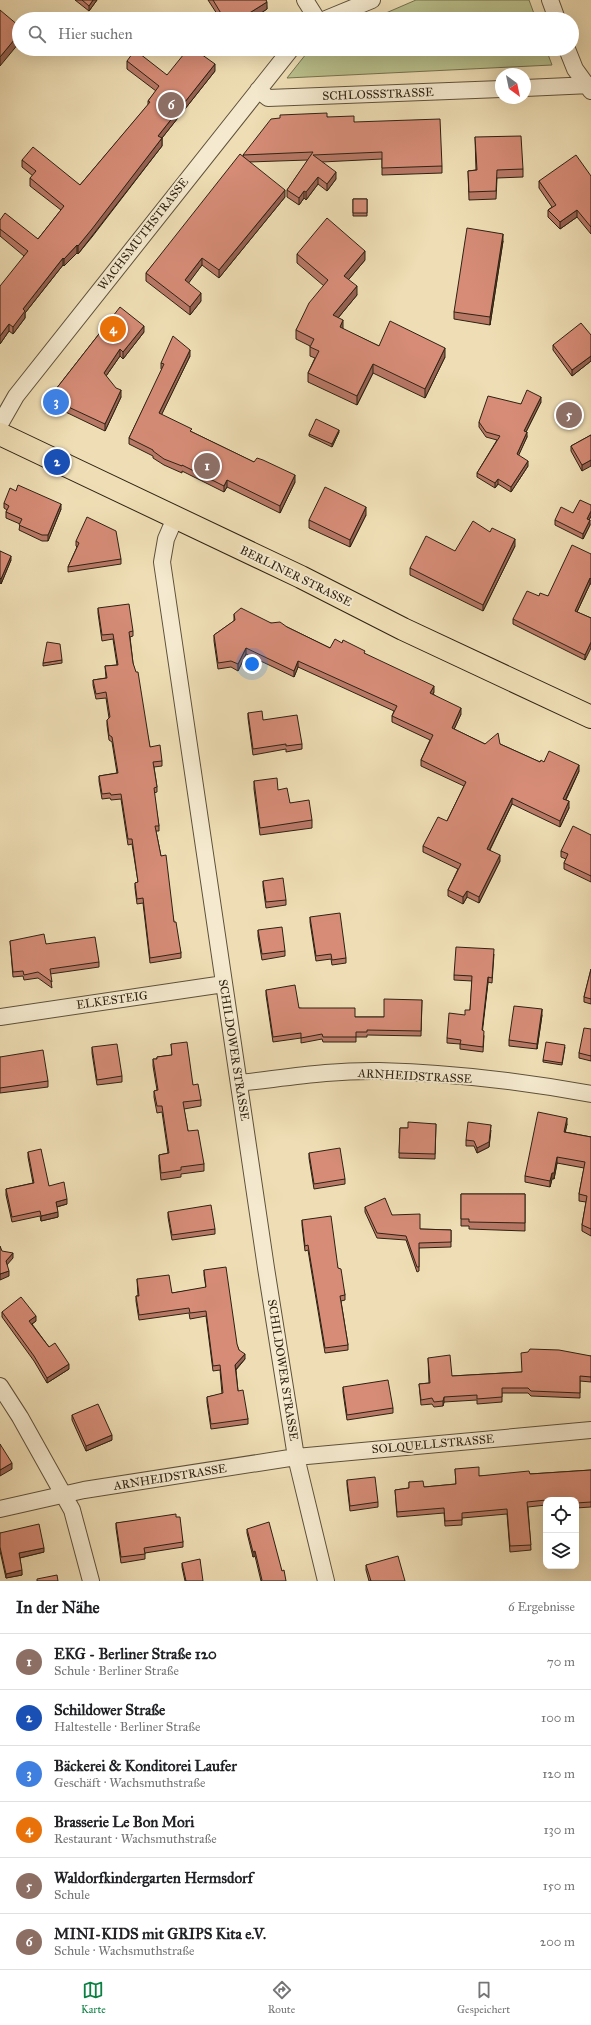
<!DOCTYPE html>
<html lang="de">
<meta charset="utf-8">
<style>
body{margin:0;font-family:"IM FELL Great Primer",serif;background:#f2f2f2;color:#202124}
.controls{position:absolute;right:12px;bottom:12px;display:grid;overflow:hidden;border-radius:8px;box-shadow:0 4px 16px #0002}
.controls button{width:36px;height:36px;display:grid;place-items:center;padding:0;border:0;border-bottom:1px solid #e0e0e0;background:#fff;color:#202124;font:20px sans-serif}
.compass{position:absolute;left:495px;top:68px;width:36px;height:36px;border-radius:50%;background:#fff;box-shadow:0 4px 16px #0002;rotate:147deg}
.you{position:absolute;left:252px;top:664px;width:14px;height:14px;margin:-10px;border:3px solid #fff;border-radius:50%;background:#1a73e8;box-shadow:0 0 0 6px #1a73e833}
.badge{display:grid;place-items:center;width:26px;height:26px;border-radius:50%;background:#0b8043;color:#fff;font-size:13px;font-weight:700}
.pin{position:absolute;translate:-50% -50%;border:2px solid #fff;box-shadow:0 1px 4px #0006}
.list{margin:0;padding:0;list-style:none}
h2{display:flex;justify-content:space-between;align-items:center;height:52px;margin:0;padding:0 16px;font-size:17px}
h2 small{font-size:13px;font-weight:400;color:#757577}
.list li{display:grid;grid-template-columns:26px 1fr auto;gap:12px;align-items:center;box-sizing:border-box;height:56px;padding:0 16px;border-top:1px solid #e0e0e0}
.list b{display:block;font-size:15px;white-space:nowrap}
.list p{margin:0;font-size:13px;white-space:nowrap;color:#757577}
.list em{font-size:13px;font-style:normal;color:#757577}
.icon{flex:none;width:22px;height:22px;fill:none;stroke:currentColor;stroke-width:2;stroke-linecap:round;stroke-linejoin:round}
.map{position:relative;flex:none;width:591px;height:1581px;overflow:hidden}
.search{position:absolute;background:#fff;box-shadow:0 4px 16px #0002;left:12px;right:12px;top:12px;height:44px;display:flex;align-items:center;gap:10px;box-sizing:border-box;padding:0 14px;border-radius:22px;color:#757577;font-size:15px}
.sheet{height:388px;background:#fff}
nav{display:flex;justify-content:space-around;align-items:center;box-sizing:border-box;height:56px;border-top:1px solid #e0e0e0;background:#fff;font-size:11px;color:#757577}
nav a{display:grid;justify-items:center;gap:2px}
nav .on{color:#0b8043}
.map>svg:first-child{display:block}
.green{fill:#bac18d;stroke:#747250}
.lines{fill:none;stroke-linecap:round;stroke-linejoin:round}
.street-casing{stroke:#5e513b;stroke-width:18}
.primary-casing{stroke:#2e2212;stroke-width:24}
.street{stroke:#f5eacf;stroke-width:16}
.primary{stroke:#efdeb5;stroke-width:22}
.wall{fill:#b87866;stroke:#2e2212}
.shaded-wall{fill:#966253;stroke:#2e2212}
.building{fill:#d68c77;stroke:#2e2212}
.labels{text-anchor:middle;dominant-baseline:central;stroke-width:4;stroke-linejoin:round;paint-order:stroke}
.street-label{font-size:12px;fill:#2e2212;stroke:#f5eacf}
</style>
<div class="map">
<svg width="591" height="1581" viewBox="0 0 591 1581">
<rect width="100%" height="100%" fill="#efdeb5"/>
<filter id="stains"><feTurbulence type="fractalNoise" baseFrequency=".005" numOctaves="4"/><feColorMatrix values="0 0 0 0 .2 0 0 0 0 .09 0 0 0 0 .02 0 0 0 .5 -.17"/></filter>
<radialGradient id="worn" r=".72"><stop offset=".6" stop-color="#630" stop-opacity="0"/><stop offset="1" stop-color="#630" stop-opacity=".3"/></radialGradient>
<path class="green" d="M416,0H529L536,19H372Z
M310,49H546L552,65L287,78Z"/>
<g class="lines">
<defs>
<path id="street" d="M305,0L317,19
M550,0L557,19
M326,19L372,0
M567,49L575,69L591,91
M525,88L591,85
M258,90L268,98L501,89
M0,424L16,396L291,49
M175,518L166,539L162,562L266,1268L296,1457L326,1581
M0,1017L224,984
M239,1083C285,1078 332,1070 379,1071C450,1073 522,1081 591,1094
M0,1386L20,1417L72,1510L91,1581
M0,1509L84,1490L296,1457L591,1430"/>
<path id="primary" d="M0,434L301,577L403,629L591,717"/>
</defs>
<use href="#street" class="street-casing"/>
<use href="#primary" class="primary-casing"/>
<use href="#street" class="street"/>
<use href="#primary" class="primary"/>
</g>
<path class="wall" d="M75,0H97L89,11Z
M208,0H266L267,9L252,19H215L219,17Z
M127,61L167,75L215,71L162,138V146L92,237L78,254L77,253L64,266L63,265L25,313V318L13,334L9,331L0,344L24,256L0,236V220L38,239L61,210L30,186V178L33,176L22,167V160L80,185L148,105V101L156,91L127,69Z
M327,117L354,122L442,166V173L382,175V159L322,162L336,179L327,191L318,184L306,200L304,198L299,205L287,197V190L308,160L249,162L285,197L219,278L202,265L188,283L201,301L190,315L146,281V273L243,157V155Z
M475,137L523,169V177L497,178L496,199L469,200L468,171L476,170Z
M591,176V234L577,217L560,229L548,217V210L552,207L539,188V181Z
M353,199H367V216H353Z
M503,241L490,325L454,319V312Z
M297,254L365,260L348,280L357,295L338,318L343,329L379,346L445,357L425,398L373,373L357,405L308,382V373L315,358L310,356V346L296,339V330L324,286L297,263Z
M106,321L144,332L123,359L120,356L106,376L121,397L105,431L49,404V398L106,325Z
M591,335V361L572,376L553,350V345Z
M190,356L161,415L192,432L295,482L280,513L227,487L224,492L182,471V473L164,465L153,458V456L129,444V438L162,370L161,369V363Z
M541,402L526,432L527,437L518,455L528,466L511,492L498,484L495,488L477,477V473L497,440L486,437L479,427V422L521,404Z
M339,432L332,447L309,436V434Z
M591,435L582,471L571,451V446Z
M4,503L61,509L48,541H42L19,530L20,524L6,518V512L7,510L4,508Z
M573,513L591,516L589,520L590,525L583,539L555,525V520Z
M366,515L350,547L309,528V520Z
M490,532L515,546L483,611L410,575V568L455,551Z
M76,541L121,559V564L68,572V567L77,547L76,546Z
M0,551L11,560L1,584L0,583Z
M591,554V584H590L577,612L591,618L585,660L513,624V619L539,596H548Z
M98,608L133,631V636L130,637L133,663L150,747L162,761V766L154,767L157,787V792L154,793L159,826V831H156L174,922L181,953V958L150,963L143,903L137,904L135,888V883L138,882L132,844L128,845L121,799L111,800L110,798L102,799L99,781V776L117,773L112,742L109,740L107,725V720L109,718L106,698L96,699L93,685V680L106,678L105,666L117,665L113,639L102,641L98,613Z
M234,614L287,627L330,648L365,654L434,692L433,694L461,714L454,729L485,744H500L540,762H544L579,771L566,800L569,808L560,827L512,804L490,850L500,861L479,903L467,897L463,904L448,896V890L458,869L423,852V846L447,821L464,786L421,766V760L430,740L392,722V716L394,711L298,667L294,677L246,654L238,671L231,667L218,669L214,641V635L234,621Z
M62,660V663L43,666V663Z
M248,713L263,720L302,744V749L286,752V749L253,755L248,718Z
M254,781L278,790L290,803L312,820V828L260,835L254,789Z
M591,835V882L564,869V863L566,859L561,857V851Z
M263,881L286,900V905L266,908L263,886Z
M310,917L346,958V963L332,965L331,959L316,961L310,922Z
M258,930L285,951V956L262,960L258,936Z
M10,941L46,944L99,962V967L50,974L52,988L38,978L24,980L23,976L13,977Z
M494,954L492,983L488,982L482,1030L484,1036L483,1052L460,1049V1044L447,1043V1038L465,1015L470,1010L472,981L454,980V975Z
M591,969V1004L584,1002V997Z
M266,990L299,1008L355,1017H384L422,1000L421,1036L367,1035V1037H356V1042H323L322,1039L301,1043V1038L273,1042L266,995Z
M542,1015L537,1049L509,1046V1040Z
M591,1029V1061L579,1058V1053Z
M171,1044L201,1100V1106L184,1109L188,1131L204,1164V1171L181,1174V1177L161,1180L159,1161V1155L168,1153L162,1112L157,1113L154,1097V1091L157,1090L153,1066V1059H157V1057L172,1055Z
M92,1047L122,1076V1082L97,1085L92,1053Z
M565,1047L562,1065L543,1062V1060Z
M0,1057L48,1081V1087L0,1093Z
M436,1124L435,1159L399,1158L400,1128H408Z
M567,1124L565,1132L591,1137V1236L582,1231V1225L586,1202L579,1201V1194L584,1168L557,1163L554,1179H552L550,1187L525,1182V1176Z
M491,1130L489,1147L477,1153L474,1146H466V1140Z
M28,1152L49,1186L67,1204L57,1207L58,1217L41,1221L40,1216L12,1222L6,1195V1189L33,1183L28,1157Z
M309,1153L345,1179V1184L314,1189L309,1158Z
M461,1194H525V1231L469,1229V1226H461Z
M365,1207L392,1215L420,1229L451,1230V1247L419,1248V1271L417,1272L406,1240L377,1238L365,1212Z
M168,1212L215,1229V1234L172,1240L168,1217Z
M302,1220L338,1268L345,1295V1300L341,1301L348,1345V1350L325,1353L308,1250L305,1251L302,1225Z
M204,1270L239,1350L245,1359L236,1370L238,1391L248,1419V1424L211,1429L207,1402V1397L222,1394L220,1370L213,1371L206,1316L190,1319L189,1313L139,1320L136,1301V1296H138L137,1279L172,1293L206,1288L204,1275Z
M2,1312L36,1321L32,1324L49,1347L69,1369L47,1383L34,1361L2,1317Z
M591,1356V1382L580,1381V1398L531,1396L528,1393H502V1402L477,1404V1400L444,1402L443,1406L434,1407L432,1404L421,1405L419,1384L429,1383L428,1358L452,1376L521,1372Z
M343,1387L393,1408V1413L347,1420L343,1392Z
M72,1415L112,1440L86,1451L72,1420Z
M455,1469L479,1476L530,1474L591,1470V1507L576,1508V1500H546V1505L528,1507L531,1550L510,1552L507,1514L462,1518V1525L445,1526L444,1513L397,1517L395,1490L409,1488V1482L424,1487L456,1484Z
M347,1480L378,1502V1507L350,1511L347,1485Z
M176,1517L183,1542V1547L145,1553V1559L121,1563L116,1528V1523Z
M247,1529L282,1571L261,1581L255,1556L253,1557L247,1533Z
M0,1533L44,1552L20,1558L22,1575L6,1578L0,1551Z
M182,1563L203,1581H185L182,1567Z
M366,1565L405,1581H369L366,1570Z"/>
<path class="shaded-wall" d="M93,0H97L89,11V6Z
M267,2V9L252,19H243V17Z
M19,34V43L0,66V57Z
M215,64V71L158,143V136Z
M162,138V146L78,254V246Z
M336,172V179L327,191V184Z
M318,177V184L306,200V192Z
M285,190V197L219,278V270Z
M304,191V198L299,205V198Z
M577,210V217L560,229V222Z
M503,234V241L490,325V317Z
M77,245V253L64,266V259Z
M365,251V260L344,285V276Z
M63,258V265L25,313V318L13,334V327L23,309Z
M202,258V265L185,288V280Z
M357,286V295L333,324V315Z
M201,293V301L190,315V307Z
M343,320V329L340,327Z
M9,324V331L0,344V336Z
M144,326V332L123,359V352Z
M445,348V357L425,398V389Z
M120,349V356L104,379V373Z
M190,350V356L159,420V413Z
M591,356V361L572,376V370Z
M373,364V373L357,405V396Z
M121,390V397L105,431V424Z
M541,397V402L524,436V431Z
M339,430V432L332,447V444Z
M527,432V437L517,459V454Z
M591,460V466L582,471V465Z
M528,461V466L511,492V487Z
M295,475V482L280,513V506Z
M498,479V484L495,488V483Z
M227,480V487L224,492V486Z
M61,504V509L48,541V535Z
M366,507V515L350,547V540Z
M591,511V516L587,524V519Z
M590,520V525L583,539V534Z
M515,539V546L483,611V605Z
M11,556V560L1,584V579Z
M590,578V584L575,616V611Z
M591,642V648L585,660V655Z
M246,648V654L238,671V664Z
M298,661V667L294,677V671Z
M434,686V692L430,699V693Z
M461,708V714L452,734V728Z
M579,765V771L563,805V799Z
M512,798V804L487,855V849Z
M569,801V808L560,827V821Z
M500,855V861L479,903V897Z
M467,891V897L463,904V897Z
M488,977V982L482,1035V1030Z
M542,1009V1015L537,1049V1044Z
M567,1118V1124L564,1138V1132Z
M491,1125L489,1147L477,1153V1148Z
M557,1157V1163L554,1179V1173Z
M552,1173V1179L550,1187V1181Z
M67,1199V1204L56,1207V1202Z
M58,1212V1217L41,1221V1216Z
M13,1253V1258L6,1266V1261Z
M9,1271V1276L0,1280V1274Z
M36,1316V1321L29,1326V1321Z
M245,1354V1359L235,1370V1365Z
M69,1364V1369L47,1383V1378Z
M444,1397V1402L443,1406V1401Z
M112,1435V1440L86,1451V1446Z
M12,1463V1469L0,1476V1470Z
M44,1548V1552L19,1558V1553Z
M255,1551V1556L253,1557V1552Z
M22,1570V1575L6,1578V1574Z"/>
<path class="building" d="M82,0H93L89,6Z
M213,0H266L267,2L243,17L244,19H215L222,15Z
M0,10L19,26V34L0,57Z
M188,49H194L215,64L158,136L162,138L92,229L78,246L77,245L64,259L63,258L23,309L25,311L13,327L9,324L0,336V286L28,251L0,229V220L5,213L38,239L64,206L30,178L36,171L22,160L33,147L80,185L150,102L148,101L159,86L127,61L135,50L167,75Z
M327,113V117L354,116V122L440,119L442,166L382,168V152L313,155L336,172L327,184L318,177L306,192L304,191L299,198L287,190L313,152L243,155L271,119L280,118V115Z
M521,136L523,169L497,170L496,191L469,192L468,171L477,170L475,137Z
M240,154L285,190L219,270L202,258L185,280L201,293L190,307L146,273Z
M576,155L591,176V227L577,210L560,222L548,210L556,205L539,181Z
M353,199H367V213H353Z
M327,218L365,251L344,276L357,286L333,315L343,320L340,327L379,346L390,321L445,348L425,389L373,364L357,396L308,373L319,351L310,347L314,339L296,330L309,303L328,280L297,254Z
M467,228L503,234L490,317L454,312Z
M120,307L144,326L123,352L120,349L104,373L116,388L121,390L105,424L49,398L106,325V321L110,315L113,316Z
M581,323L591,335V356L572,370L553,345Z
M173,336L190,350L159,413L192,429L190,431L254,462L257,458L263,460L295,475L280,506L227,480L224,486L182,465V466L164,459L153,451V450L129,438L164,364L161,363Z
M527,390L541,397L524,431L527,432L517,454L528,461L511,487L498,479L495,483L477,473L500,436L486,432L479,422L488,396L521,404Z
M316,419L339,430L332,444L309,434Z
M591,435V460L582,465L571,446Z
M18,485L61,504L48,535H42L19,525L22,519L6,512L9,506L4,503L10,488L16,491Z
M325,487L366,507L350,540L309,520Z
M580,500L591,505V511L587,519L590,520L583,534L555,520L561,507L573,513Z
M87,517L116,531L121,559L68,567L79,543L76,541Z
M473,521L490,532L492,528L515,539L483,605L410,568L426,536L455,551Z
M572,545L591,554V579L590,578L575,611L591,618V642L585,655L513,619L527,591L539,596L540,593L548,596Z
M0,551L11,556L1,579L0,578Z
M129,604L133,631L129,632L133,663L136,672H138L150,747L160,745L162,761L153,762L157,787L154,788L159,826H155L161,856L166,855L174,922H176L181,953L150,958L143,898L137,899L135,883L138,882L132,839H128L121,794L111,795L110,793L102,794L99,776L118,773L112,737L109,735L107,720L110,717L106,692L96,694L93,680L107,678L105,666L118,665L113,634L102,635L98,608Z
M241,608L271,623L280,622L287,627L330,648L335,639L342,643L343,640L365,651L364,653L434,686L430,693L461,708L452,728L485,744L498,733L500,744L540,762L541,760L544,762L549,751L579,765L563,799L569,801L560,821L512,798L487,849L500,855L479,897L467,891L463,897L448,890L461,864L423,846L438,817L447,821L466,782L421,760L433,735L392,716L397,706L298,661L294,671L246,648L238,664L231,661L218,663L214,635L235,620L234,614Z
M47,642L60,644L62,660L43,663Z
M262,711L263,720L297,715L302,744L286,746V744L253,749L248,713Z
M277,778L278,790L287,788L290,803L309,800L312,820L260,828L254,781Z
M573,826L591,835V876L564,863L568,854L561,851Z
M283,878L286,900L266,902L263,881Z
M340,913L346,958L332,960L331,954L316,956L310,917Z
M282,927L285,951L262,954L258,930Z
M44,934L46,944L95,937L99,962L50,969L52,982L38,972L24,975L23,971L13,972L10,941Z
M456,947L494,949L492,978L488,977L482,1030L484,1031L483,1047L460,1044L461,1040L447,1038L449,1013L465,1015V1010H470L472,976L454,975Z
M591,969V999L584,997Z
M295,985L299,1008H355V1017H384V999L422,1000L421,1031L367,1030V1032H356V1037H323L322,1034L301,1038V1033L273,1037L266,990Z
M514,1006L542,1009L537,1044L509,1040Z
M584,1028L591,1029V1056L579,1053Z
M187,1042L193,1085L198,1084L201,1100L183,1102L188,1131L198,1130L204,1164L181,1167V1170L161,1173L159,1155L169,1153L162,1106H157L154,1091L158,1090L153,1059H157V1057L172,1055L171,1044Z
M546,1042L565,1045L562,1063L543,1060Z
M117,1044L122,1076L97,1080L92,1047Z
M43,1050L48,1081L0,1088V1057Z
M538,1112L567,1118L564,1132L591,1137V1229L582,1225L587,1196L579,1194L585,1162L557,1157L554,1173H552L550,1181L525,1176Z
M408,1122L436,1124L435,1154L399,1153L400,1128H408Z
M468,1122L491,1125L489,1142L477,1148L474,1141L466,1140Z
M340,1148L345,1179L314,1184L309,1153Z
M41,1149L49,1186L64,1182L67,1199L56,1202L58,1212L41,1216L40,1211L12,1217L6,1189L34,1183L28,1152Z
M461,1194H525V1223L469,1222V1219H461Z
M385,1198L392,1215L420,1214V1229L451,1230V1242L419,1243V1267H417L406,1236L377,1233L365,1207Z
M211,1205L215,1229L172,1235L168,1212Z
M331,1216L338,1268L341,1269L345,1295L340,1296L348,1345L325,1348L308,1245L305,1246L302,1220Z
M0,1246L2,1251L13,1253L6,1261L9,1271L0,1274Z
M226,1267L237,1344L239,1350L245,1354L235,1365L238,1391L243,1390L248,1419L211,1424L207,1397L223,1393L220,1365L213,1366L206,1311L190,1313L189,1308L139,1315L136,1296H139L137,1279L169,1275L172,1293L206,1287L204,1270Z
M21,1297L36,1316L29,1321L49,1347L55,1343L69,1364L47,1378L34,1356L2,1312Z
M530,1349L559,1350L591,1356V1377L580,1376V1393L531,1391L528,1388H502V1397L477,1399V1395L444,1397L443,1401L434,1402L432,1398L421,1400L419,1384L430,1383L428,1358L450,1355L452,1376L522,1372L521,1353L528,1352Z
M388,1380L393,1408L347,1415L343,1387Z
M98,1404L112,1435L86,1446L72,1415Z
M0,1444L12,1463L0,1470Z
M479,1467V1476L529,1471L530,1474L591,1470V1502L576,1503V1500H556V1499L527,1502L531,1545L510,1546L507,1509L462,1513V1520L445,1521L444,1508L397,1512L395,1490L409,1488V1482L423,1481L424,1487L456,1484L455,1469Z
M375,1477L378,1502L350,1506L347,1480Z
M176,1514V1517H180L183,1542L144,1548L145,1554L121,1557L116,1523Z
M269,1522L282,1571L284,1570L286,1581H261L262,1580L255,1551L253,1552L247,1529Z
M39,1524L44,1548L19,1553L22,1570L6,1574L0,1547V1533Z
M398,1556L405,1581H371L366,1565Z
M200,1559L203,1581H186L182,1563Z
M57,1575L58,1581H37V1579Z"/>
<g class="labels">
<g class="street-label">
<text transform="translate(378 94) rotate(-2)">SCHLOSSSTRASSE</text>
<text transform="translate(143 234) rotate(-52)">WACHSMUTHSTRASSE</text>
<text transform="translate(296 576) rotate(26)">BERLINER STRASSE</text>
<text transform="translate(112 1000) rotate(-8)">ELKESTEIG</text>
<text transform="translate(234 1050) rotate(81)">SCHILDOWER STRASSE</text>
<text transform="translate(415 1076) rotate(3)">ARNHEIDSTRASSE</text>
<text transform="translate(283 1370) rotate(81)">SCHILDOWER STRASSE</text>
<text transform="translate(433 1444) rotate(-5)">SOLQUELLSTRASSE</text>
<text transform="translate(170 1477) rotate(-9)">ARNHEIDSTRASSE</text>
</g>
</g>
<rect width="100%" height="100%" filter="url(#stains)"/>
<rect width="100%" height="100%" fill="url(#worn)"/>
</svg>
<div class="controls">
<button><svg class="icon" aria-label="locate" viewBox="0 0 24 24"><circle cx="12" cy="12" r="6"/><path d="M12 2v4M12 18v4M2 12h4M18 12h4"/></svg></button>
<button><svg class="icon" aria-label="layers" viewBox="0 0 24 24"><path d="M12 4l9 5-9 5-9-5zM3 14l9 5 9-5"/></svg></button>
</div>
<svg class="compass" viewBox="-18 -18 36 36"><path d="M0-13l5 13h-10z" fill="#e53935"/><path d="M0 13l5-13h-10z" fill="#757577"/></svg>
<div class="you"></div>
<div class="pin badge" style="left:207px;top:466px;background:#8d6e63">1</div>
<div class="pin badge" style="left:57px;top:462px;background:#1a4fb4">2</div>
<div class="pin badge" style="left:56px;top:402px;background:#3f7fe0">3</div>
<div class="pin badge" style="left:113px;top:329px;background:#e8710a">4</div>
<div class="pin badge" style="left:569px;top:415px;background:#8d6e63">5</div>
<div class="pin badge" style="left:171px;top:105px;background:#8d6e63">6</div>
<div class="search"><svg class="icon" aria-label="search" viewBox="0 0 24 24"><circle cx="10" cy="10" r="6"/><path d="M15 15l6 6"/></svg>Hier suchen</div>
</div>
<section class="sheet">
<h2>In der Nähe<small>6 Ergebnisse</small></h2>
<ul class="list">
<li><span class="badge" style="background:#8d6e63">1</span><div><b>EKG - Berliner Straße 120</b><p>Schule · Berliner Straße</p></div><em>70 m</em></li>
<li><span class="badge" style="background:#1a4fb4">2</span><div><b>Schildower Straße</b><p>Haltestelle · Berliner Straße</p></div><em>100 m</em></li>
<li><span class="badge" style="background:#3f7fe0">3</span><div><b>Bäckerei &amp; Konditorei Laufer</b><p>Geschäft · Wachsmuthstraße</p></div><em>120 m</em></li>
<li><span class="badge" style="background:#e8710a">4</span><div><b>Brasserie Le Bon Mori</b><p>Restaurant · Wachsmuthstraße</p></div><em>130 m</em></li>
<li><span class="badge" style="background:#8d6e63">5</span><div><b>Waldorfkindergarten Hermsdorf</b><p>Schule</p></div><em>150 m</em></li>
<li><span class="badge" style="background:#8d6e63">6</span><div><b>MINI-KIDS mit GRIPS Kita e.V.</b><p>Schule · Wachsmuthstraße</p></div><em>200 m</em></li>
</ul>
</section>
<nav>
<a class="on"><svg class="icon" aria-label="map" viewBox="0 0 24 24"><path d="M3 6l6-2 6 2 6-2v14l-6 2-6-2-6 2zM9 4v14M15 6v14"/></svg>Karte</a>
<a><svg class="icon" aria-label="directions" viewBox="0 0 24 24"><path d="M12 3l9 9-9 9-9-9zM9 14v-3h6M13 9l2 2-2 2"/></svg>Route</a>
<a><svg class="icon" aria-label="saved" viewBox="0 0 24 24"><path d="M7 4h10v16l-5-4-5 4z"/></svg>Gespeichert</a>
</nav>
